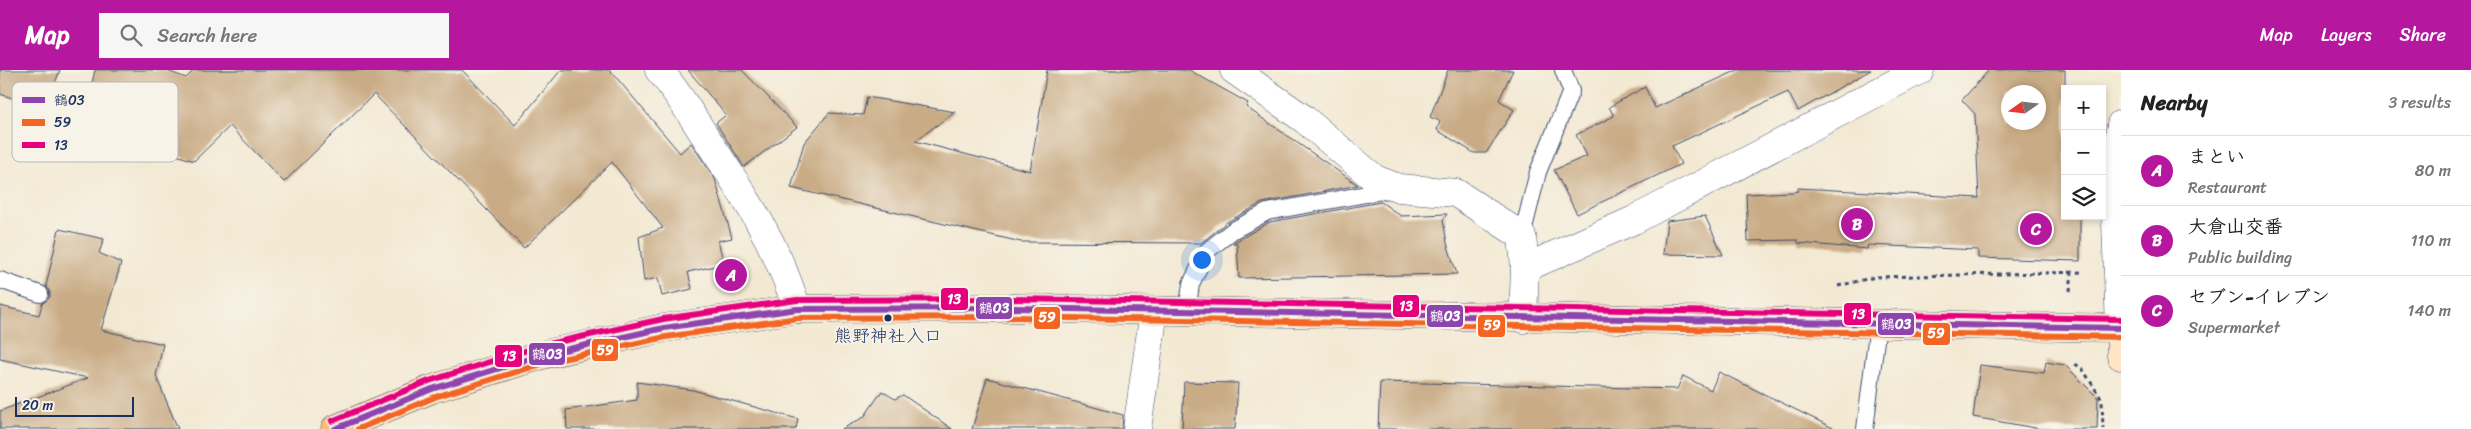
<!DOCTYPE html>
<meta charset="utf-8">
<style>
body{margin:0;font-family:Sriracha,"Klee One",sans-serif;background:#f6f6f6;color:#222}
.controls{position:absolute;right:15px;top:15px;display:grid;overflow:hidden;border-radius:0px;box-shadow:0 2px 8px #0003}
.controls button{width:45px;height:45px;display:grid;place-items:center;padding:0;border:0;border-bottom:1px solid #e0e0e0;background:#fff;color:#222;font:25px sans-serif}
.compass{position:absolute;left:2001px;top:15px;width:45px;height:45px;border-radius:50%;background:#fff;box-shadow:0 2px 8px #0003;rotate:256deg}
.scale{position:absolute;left:15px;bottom:12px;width:119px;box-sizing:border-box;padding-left:5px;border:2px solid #1b2f5e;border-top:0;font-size:14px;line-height:18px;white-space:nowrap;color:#1b2f5e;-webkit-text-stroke:4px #f7f3e8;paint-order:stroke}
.you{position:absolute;left:1201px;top:189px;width:18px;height:18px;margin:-12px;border:4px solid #fff;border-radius:50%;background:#1a73e8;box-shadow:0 0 0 8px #1a73e833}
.badge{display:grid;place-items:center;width:32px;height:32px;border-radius:50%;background:#b5179e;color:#fff;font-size:16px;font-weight:700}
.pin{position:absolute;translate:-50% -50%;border:2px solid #fff;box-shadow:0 1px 5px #0006}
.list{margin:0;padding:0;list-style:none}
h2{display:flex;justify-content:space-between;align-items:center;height:65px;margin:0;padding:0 20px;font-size:21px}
h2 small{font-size:16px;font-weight:400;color:#767676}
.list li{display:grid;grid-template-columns:32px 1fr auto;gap:15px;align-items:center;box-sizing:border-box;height:70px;padding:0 20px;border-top:1px solid #e0e0e0}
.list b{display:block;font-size:19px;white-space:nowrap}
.list p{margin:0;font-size:16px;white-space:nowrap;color:#767676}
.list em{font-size:16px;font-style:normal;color:#767676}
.icon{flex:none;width:28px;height:28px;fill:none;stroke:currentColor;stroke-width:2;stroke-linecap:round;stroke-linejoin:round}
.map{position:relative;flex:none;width:2121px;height:359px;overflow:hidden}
header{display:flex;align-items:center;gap:30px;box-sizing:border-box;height:70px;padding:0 25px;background:#b5179e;color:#fff}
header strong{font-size:24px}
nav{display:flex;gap:28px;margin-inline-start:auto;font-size:18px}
.search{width:350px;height:45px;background:#f6f6f6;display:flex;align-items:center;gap:12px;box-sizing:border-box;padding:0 18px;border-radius:0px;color:#767676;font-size:19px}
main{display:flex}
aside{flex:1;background:#fff}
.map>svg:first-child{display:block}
.building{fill:#c9ab85;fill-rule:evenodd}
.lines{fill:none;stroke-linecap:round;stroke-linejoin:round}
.lane-casing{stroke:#3b4b70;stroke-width:18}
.street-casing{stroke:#3b4b70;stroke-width:29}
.secondary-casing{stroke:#3b4b70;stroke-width:29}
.primary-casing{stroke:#3b4b70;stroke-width:29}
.path{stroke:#3b4b70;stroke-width:3;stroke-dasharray:4 4;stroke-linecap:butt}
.lane{stroke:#fff;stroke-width:16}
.street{stroke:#fff;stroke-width:28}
.secondary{stroke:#ffe4c6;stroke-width:28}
.primary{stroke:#febb71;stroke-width:28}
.bus-1-casing{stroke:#f7f3e8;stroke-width:10}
.bus-2-casing{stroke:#f7f3e8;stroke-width:10}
.bus-3-casing{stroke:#f7f3e8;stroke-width:10}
.bus-1{stroke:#8e44ad;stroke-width:6}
.bus-2{stroke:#f26522;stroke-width:6}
.bus-3{stroke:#e5007d;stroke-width:6}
.bus-dot{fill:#1b2f5e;stroke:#f7f3e8;stroke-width:2}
.labels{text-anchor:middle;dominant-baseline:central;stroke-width:4;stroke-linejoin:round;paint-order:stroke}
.bus-label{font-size:18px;fill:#1b2f5e;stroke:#f7f3e8}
.key{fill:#f7f3e8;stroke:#b5b8bf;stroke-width:1}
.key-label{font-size:14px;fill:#1b2f5e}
.line-badge{stroke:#f7f3e8;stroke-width:2}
.badge-label{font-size:14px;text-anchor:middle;font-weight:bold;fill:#fff}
</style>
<header>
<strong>Map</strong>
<div class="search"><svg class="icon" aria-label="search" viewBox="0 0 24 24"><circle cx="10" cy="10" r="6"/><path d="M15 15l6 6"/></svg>Search here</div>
<nav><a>Map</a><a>Layers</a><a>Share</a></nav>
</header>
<main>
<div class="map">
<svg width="2121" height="359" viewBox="0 0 2121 359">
<rect width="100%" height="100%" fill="#f7f3e8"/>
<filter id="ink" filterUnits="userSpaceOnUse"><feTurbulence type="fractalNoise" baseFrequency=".02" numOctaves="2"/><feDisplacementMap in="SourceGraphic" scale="10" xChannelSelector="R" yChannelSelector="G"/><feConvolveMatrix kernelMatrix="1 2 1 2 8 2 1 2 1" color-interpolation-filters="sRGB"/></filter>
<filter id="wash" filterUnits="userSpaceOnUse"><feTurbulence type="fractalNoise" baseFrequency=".0096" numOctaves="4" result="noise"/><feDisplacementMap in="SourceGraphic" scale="20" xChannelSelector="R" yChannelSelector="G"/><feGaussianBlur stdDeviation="1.12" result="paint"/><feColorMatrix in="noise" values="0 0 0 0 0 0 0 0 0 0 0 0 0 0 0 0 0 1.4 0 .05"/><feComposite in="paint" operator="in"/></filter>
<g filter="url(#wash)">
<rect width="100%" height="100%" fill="#f3e9d3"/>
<g id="blocks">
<path class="building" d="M0,0H60L45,39L0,24Z
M95,0H165L186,8L194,0H462L515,55L561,0H610L680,83L691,73L715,109L732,168L718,171L724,194L688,202L692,219L662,226L658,208L644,211L639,167L663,158L612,92L524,178L374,24L284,112L230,56L194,91L83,53Z
M688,0H742L797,57L744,97L716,53L726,45Z
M1047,0H1189L1248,33L1246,37L1358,115L1262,133L1227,152L1201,173L1021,172L791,118L804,73L829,43L863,45L867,27L955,42L915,71L1030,101Z
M1448,0H1513L1499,30L1514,40L1486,83H1474L1437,60L1440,51L1430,47Z
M1738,0H1871L1798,41L1788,22L1672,76L1681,94L1577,144L1554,100L1587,86L1576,65L1614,46L1609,37L1645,17L1655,38Z
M1989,0H2065V146H2080V191L1978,188V180L1868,175L1867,179L1798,173V170L1748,171L1746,124L1793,122L1798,121V118L1979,128L1975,44L1962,30ZM2008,22H2038V52H2008Z
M1381,132L1401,146L1447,144L1443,150L1447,173L1457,204L1239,208L1237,173H1233L1270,152Z
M1705,146L1723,185L1663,184L1667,151Z
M59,159L104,169L99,183L121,193L101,260L163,274L156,306L178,359H0V341L88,308L0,289V236L39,245L42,234L50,227V222L46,216Z
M2046,292L2065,295L2098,328L2097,359H2041L1973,347L1980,295L2044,303Z
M1719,302L1835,359H1378L1380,312L1677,319L1683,306L1711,320Z
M987,308L1123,345L1122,359H972Z
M637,312L693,320L798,349L796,359H567L566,340L637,330Z
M1184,312L1238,313L1235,359H1182Z
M882,321L895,329L903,325L952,359H842L864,347Z"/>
</g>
</g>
<g filter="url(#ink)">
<use href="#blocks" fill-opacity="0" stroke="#3b4b70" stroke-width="1"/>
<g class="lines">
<defs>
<path id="lane" d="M1522,166L1538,102L1571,21L1563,0
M0,210L40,224
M1187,242L1191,214L1207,181L1232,161L1267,142L1394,119
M1865,359L1878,254"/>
<path id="street" d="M659,0C678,22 693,48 709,72C746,128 777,174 797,239
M1234,0L1304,49L1375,109L1399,118L1456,123L1522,166L1525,198L1523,249
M1525,198L1634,150L1920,0
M2120,258L2114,100L2121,54
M1137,359L1154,241"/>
<path id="secondary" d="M2120,258L2121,286"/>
<path id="primary" d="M335,359L432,319L546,284L664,258L797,239L1014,238L2121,258"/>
</defs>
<use href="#lane" class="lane-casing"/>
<use href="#street" class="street-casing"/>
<use href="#secondary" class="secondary-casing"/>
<use href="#primary" class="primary-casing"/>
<path class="path" d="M1838,216L1875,207L2083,202
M2070,221L2072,202
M2075,294L2082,298L2102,330L2103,359"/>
<use href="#lane" class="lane"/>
<use href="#street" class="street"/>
<use href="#secondary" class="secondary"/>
<use href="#primary" class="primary"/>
<defs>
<path id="bus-1" d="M335,359L432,319L546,284L664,258L797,239L1014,238L2121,258"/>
<path id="bus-2" d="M358,359L435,327L548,292L666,267L798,248L1014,247L2121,267"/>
<path id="bus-3" d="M332,351L429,311L544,275L663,249L797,230L1014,229L2121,249"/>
</defs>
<use href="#bus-1" class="bus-1-casing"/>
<use href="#bus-2" class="bus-2-casing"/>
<use href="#bus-3" class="bus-3-casing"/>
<use href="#bus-1" class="bus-1"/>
<use href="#bus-2" class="bus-2"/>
<use href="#bus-3" class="bus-3"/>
</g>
</g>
<circle class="bus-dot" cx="888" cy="248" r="4.5"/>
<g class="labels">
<g class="bus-label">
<text x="888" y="266">熊野神社入口</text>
</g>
</g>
<rect x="12" y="12" width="166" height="80" rx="8" class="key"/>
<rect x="22" y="27" width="23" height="6" fill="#8e44ad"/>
<rect x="22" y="49" width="23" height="7" fill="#f26522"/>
<rect x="22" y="72" width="23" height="6" fill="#e5007d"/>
<g class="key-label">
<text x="54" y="35">鶴03</text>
<text x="54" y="57">59</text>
<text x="54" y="80">13</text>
</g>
<g class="line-badge">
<rect x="940" y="217" width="29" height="24" rx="5" fill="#e5007d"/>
<rect x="1392" y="224" width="28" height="24" rx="5" fill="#e5007d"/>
<rect x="975" y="226" width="38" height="24" rx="5" fill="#8e44ad"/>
<rect x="1843" y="232" width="29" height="24" rx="5" fill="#e5007d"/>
<rect x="1426" y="234" width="38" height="24" rx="5" fill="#8e44ad"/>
<rect x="1033" y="236" width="28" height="24" rx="5" fill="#f26522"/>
<rect x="1877" y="242" width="38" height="24" rx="5" fill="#8e44ad"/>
<rect x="1477" y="244" width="29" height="24" rx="5" fill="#f26522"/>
<rect x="1922" y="252" width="29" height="24" rx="5" fill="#f26522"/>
<rect x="591" y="268" width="28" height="24" rx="5" fill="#f26522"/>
<rect x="528" y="272" width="38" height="24" rx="5" fill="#8e44ad"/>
<rect x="494" y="274" width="29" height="24" rx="5" fill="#e5007d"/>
</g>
<g class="badge-label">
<text x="954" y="234">13</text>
<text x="1406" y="241">13</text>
<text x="994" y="243">鶴03</text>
<text x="1858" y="249">13</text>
<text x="1445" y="251">鶴03</text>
<text x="1047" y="252">59</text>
<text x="1896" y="259">鶴03</text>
<text x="1492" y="260">59</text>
<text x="1936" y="268">59</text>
<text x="605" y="285">59</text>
<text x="547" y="289">鶴03</text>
<text x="509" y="291">13</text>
</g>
</svg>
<div class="controls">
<button>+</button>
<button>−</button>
<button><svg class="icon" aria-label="layers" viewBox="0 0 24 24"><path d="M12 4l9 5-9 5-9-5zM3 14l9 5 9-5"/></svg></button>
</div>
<svg class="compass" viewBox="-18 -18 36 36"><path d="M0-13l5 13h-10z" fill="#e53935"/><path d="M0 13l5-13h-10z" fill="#767676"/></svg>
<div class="scale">20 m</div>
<div class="you"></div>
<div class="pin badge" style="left:731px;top:205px">A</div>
<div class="pin badge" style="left:1857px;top:154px">B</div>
<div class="pin badge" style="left:2036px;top:159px">C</div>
</div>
<aside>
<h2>Nearby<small>3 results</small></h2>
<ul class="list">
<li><span class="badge">A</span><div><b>まとい</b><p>Restaurant</p></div><em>80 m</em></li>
<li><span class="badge">B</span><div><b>大倉山交番</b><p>Public building</p></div><em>110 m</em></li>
<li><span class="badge">C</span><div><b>セブン-イレブン</b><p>Supermarket</p></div><em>140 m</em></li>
</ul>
</aside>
</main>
